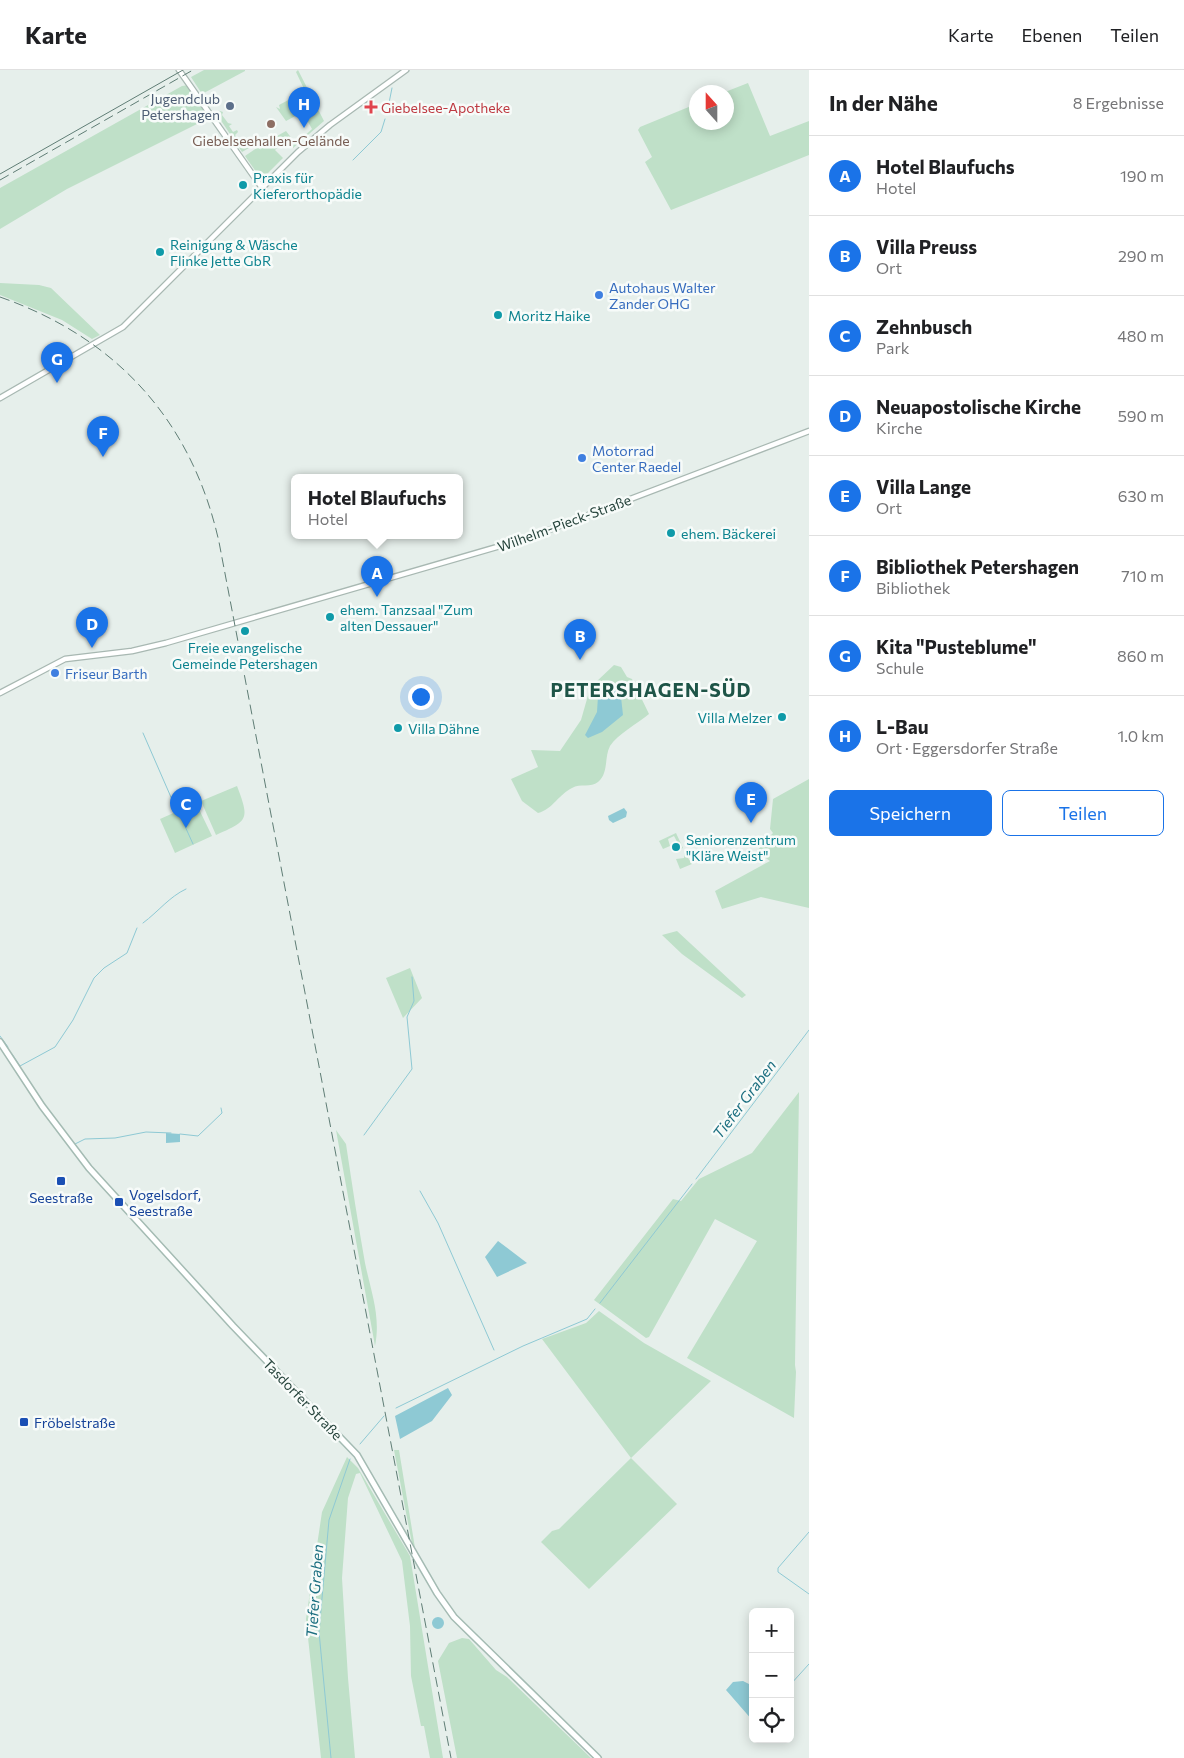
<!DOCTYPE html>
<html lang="de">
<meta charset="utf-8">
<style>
body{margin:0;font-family:Commissioner,sans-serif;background:#f2f2f2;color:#202124}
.controls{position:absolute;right:15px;bottom:15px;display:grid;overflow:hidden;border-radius:8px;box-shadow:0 2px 12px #0003}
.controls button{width:45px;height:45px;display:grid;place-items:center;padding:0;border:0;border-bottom:1px solid #e0e0e0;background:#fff;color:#202124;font:25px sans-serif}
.compass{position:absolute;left:689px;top:15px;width:45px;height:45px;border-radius:50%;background:#fff;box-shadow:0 2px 12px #0003;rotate:339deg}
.you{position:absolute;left:420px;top:626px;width:18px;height:18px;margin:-12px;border:4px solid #fff;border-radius:50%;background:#1a73e8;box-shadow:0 0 0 8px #1a73e833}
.badge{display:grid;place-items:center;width:32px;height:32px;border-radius:50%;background:#1a73e8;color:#fff;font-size:16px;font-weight:700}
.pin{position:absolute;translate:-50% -41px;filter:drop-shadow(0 1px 2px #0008)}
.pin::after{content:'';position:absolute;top:26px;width:18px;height:15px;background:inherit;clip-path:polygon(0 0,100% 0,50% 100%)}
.popup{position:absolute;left:291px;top:404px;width:172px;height:65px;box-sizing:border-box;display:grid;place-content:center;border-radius:8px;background:#fff;filter:drop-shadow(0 1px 4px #0005);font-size:16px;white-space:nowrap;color:#757577}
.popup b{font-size:19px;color:#202124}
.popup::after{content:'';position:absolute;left:50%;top:100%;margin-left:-10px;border:10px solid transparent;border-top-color:#fff}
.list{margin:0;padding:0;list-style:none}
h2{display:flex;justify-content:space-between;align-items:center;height:65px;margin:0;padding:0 20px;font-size:21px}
h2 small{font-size:16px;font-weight:400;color:#757577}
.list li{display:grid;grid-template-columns:32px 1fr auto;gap:15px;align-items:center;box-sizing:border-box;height:80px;padding:0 20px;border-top:1px solid #e0e0e0}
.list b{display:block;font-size:19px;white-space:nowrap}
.list p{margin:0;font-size:16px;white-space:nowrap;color:#757577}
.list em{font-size:16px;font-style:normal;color:#757577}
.actions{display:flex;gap:10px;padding:15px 20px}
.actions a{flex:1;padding:11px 0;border:1px solid #1a73e8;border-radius:8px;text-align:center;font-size:18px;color:#1a73e8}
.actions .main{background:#1a73e8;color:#fff}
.icon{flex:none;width:28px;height:28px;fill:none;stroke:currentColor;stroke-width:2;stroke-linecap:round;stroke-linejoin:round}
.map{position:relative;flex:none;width:809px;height:1688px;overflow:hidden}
header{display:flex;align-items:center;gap:30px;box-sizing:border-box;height:70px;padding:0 25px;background:#fff;border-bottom:1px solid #e0e0e0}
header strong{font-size:24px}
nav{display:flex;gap:28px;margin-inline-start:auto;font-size:18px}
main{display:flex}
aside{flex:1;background:#fff}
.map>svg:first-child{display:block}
.green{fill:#bfe0c8}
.water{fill:#8ec9d4}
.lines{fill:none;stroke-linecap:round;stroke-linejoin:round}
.stream{stroke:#8ec9d4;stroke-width:1}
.tertiary-casing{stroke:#a8b8b2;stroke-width:7}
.secondary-casing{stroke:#a4bbb3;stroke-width:8}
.tertiary{stroke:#fff;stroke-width:4.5}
.secondary{stroke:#fff;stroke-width:5}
.tram{stroke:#5f7d75;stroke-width:1}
.rail{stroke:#5f7d75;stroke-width:1;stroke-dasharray:10 5;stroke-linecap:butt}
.service-dot{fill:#5c6f8a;stroke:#f7fbf9;stroke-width:2}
.health-dot{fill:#e0444e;stroke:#f7fbf9;stroke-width:2}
.education-dot{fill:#8d6e63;stroke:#f7fbf9;stroke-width:2}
.culture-dot{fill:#0f9aa8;stroke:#f7fbf9;stroke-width:2}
.shop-dot{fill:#3f7fe0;stroke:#f7fbf9;stroke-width:2}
.transit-dot{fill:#1a4fb4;stroke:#f7fbf9;stroke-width:2}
.labels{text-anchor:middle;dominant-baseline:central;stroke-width:5;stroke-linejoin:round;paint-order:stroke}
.service-label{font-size:14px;fill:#4e5e75;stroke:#f7fbf9;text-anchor:end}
.health-label{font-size:14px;fill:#be3a42;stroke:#f7fbf9;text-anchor:start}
.education-label{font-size:14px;fill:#785e54;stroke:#f7fbf9}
.culture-label{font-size:14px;fill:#0d838f;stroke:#f7fbf9;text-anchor:start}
.shop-label{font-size:14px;fill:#366cbe;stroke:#f7fbf9;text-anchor:start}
.street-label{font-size:14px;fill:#24423a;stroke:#f7fbf9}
.transit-label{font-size:14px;fill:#164399;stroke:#f7fbf9;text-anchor:start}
.water-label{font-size:15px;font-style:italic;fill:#1c6f80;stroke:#f7fbf9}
.district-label{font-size:19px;font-weight:bold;letter-spacing:1px;fill:#1f5548;stroke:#f7fbf9}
</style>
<header>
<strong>Karte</strong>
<nav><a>Karte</a><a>Ebenen</a><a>Teilen</a></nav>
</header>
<main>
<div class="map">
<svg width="809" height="1688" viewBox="0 0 809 1688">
<rect width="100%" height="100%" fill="#e6efeb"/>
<path class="green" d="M204,0H245V1L202,24L191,7Z
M298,0L324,51L293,78L285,71L275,80L283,88L266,105L259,106L245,86L258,77L261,80L259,76L286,61L296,74L312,59L307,50L310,49L308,46H306L303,42L286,51L276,37L280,39L279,35L305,21L296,2Z
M748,13L770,66L809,51V85L671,140L645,92L652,87L638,60L640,57L696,34V52H726L725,22Z
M189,15L204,36L209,48L67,119L0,159V118L182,16Z
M220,41L223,42L222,45L228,53L232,54L229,56L233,62L237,60L238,62L235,65L243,76L247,74L249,78L242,82L216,43Z
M0,213L39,215L51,218L100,265L92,269L62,250L0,225Z
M614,595L621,597L627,607L632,609L649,644C637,654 618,664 610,676C604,687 609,703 598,712C591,718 580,713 572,718C559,724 553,739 538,743L522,731L511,709L538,697L531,680L560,681L581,650L589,622L596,612Z
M809,709V838L761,827L722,839L715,821L770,791L757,782L762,774L773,763L770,759L773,729Z
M237,716C250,750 248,751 216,765L201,731Z
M196,733L212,766L175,783L160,749Z
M676,763L683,778L681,779L674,766L668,769L670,776L663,779L659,771Z
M684,782L692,794L680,799L676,789L684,788Z
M677,861L746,925L742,928L682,884L662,865Z
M410,898L422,928L403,948L386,908Z
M799,1022L795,1295L796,1302L794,1348L687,1288L757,1171L715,1149L649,1267L646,1268L594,1230L673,1129L681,1131L699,1109L752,1083Z
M336,1060L346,1074C352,1114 358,1154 365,1193C371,1222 381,1246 375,1276Z
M599,1241L644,1273L711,1311L631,1388L677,1434L589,1519L541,1472L552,1461L559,1459L631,1388L542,1269L586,1253Z
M394,1380H399L416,1484L413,1479Z
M347,1387L358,1398L410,1486L443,1688H430L424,1656H421L411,1606L410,1556L402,1491L360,1403L356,1404L348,1428L342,1508L348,1608L355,1688H321L306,1549L322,1442Z
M462,1568L469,1569L496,1600L507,1607L591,1688H457L438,1591L449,1573Z"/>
<path class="water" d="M615,615L621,627L623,645L602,662L588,668L585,665L597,642L598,626Z
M624,738L627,742L626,747L613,753L609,750L608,746Z
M166,1063L180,1064V1072L166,1073Z
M498,1171L527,1193L497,1207L485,1187Z
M448,1318L452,1325L432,1351L400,1369L395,1346Z
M432 1553a6 6 0 1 1 12 0a6 6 0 1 1-12 0Z
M743,1611L753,1616V1651L726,1620L733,1612Z"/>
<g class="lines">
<path class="stream" d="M387,43L392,18
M353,90L381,62L385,49
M143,663L177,741
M179,743L193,774
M143,853C159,841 169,827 186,819
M0,966L8,977
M12,984L20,996L55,977L73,950L94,908L104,898L127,883L137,858
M180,1064L198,1066L222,1043L221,1038
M364,1065L412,999L407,947L414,931L412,907
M75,1074L85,1069L115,1068L146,1062L171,1063
M696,1109L809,960
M420,1121L438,1153L494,1280
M600,1233L692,1114
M396,1338L523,1276L587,1249L595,1239
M360,1374L384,1346
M809,1462L778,1498V1502L809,1524
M790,1615L809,1594
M331,1688L319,1562L329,1450L350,1389"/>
<defs>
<path id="tertiary" d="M179,0L262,118
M0,328L123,257L298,82L330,55L406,0
M0,623L65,589L132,581L166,573L528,468L809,361"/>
<path id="secondary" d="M0,972L42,1036L89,1098L233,1256L357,1385L437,1523L454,1547L598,1688"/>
</defs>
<use href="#tertiary" class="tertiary-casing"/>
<use href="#secondary" class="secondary-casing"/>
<use href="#tertiary" class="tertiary"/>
<use href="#secondary" class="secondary"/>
<path class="tram" d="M0,104L183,0"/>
<path class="rail" d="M0,110L193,0
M0,227C117,268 192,351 219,472L451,1688"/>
</g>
<circle class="service-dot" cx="230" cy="36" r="5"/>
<path class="health-dot" d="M368.5 29.5h5v5h5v5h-5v5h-5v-5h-5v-5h5z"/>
<circle class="education-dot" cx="271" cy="54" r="5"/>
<g class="culture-dot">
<circle cx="243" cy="115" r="5"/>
<circle cx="160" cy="182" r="5"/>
<circle cx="498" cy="245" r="5"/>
<circle cx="671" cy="463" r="5"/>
<circle cx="330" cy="547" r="5"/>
<circle cx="245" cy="561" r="5"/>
<circle cx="782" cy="647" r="5"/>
<circle cx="398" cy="658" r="5"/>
<circle cx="676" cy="777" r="5"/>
</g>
<g class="shop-dot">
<circle cx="599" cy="225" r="5"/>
<circle cx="582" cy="388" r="5"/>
<circle cx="55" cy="603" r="5"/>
</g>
<g class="transit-dot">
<rect x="56" y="1106" width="10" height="10" rx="2.5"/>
<rect x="114" y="1127" width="10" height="10" rx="2.5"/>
<rect x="19" y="1347" width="10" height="10" rx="2.5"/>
</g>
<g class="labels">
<g class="service-label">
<text x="220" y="28">Jugendclub<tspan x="220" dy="16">Petershagen</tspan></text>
</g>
<g class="health-label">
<text x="381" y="37">Giebelsee-Apotheke</text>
</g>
<g class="education-label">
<text x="271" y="70">Giebelseehallen-Gelände</text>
</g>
<g class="culture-label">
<text x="253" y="107">Praxis für<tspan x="253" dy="16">Kieferorthopädie</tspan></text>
<text x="170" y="174">Reinigung &amp; Wäsche<tspan x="170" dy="16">Flinke Jette GbR</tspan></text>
<text x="508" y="245">Moritz Haike</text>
<text x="681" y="463">ehem. Bäckerei</text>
<text x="340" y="539">ehem. Tanzsaal "Zum<tspan x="340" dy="16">alten Dessauer"</tspan></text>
<text x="245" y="577" text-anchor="middle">Freie evangelische<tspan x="245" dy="16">Gemeinde Petershagen</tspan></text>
<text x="772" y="647" text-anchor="end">Villa Melzer</text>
<text x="408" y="658">Villa Dähne</text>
<text x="686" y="769">Seniorenzentrum<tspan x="686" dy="16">"Kläre Weist"</tspan></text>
</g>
<g class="shop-label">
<text x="609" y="217">Autohaus Walter<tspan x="609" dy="16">Zander OHG</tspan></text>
<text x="592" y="380">Motorrad<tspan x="592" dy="16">Center Raedel</tspan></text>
<text x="65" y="603">Friseur Barth</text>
</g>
<g class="street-label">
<text transform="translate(564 453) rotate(-20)">Wilhelm-Pieck-Straße</text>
<text transform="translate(303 1329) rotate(46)">Tasdorfer Straße</text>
</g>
<g class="transit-label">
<text x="129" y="1124">Vogelsdorf,<tspan x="129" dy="16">Seestraße</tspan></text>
<text x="61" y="1127" text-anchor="middle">Seestraße</text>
<text x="34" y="1352">Fröbelstraße</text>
</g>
<g class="water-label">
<text transform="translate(744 1029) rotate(-53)">Tiefer Graben</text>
<text transform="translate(314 1521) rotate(-86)">Tiefer Graben</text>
</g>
<g class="district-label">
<text x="651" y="619">PETERSHAGEN-SÜD</text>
</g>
</g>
</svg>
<div class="controls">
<button>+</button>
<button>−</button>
<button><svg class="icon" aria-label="locate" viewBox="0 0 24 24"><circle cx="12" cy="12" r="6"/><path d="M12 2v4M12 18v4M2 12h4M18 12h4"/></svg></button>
</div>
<svg class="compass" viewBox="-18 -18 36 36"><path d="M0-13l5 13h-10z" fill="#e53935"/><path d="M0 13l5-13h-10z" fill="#757577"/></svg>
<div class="you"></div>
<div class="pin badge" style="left:377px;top:527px">A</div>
<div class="popup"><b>Hotel Blaufuchs</b>Hotel</div>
<div class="pin badge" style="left:580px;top:590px">B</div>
<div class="pin badge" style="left:186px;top:758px">C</div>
<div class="pin badge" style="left:92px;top:578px">D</div>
<div class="pin badge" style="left:751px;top:753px">E</div>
<div class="pin badge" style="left:103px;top:387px">F</div>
<div class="pin badge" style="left:57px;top:313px">G</div>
<div class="pin badge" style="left:304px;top:58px">H</div>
</div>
<aside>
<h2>In der Nähe<small>8 Ergebnisse</small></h2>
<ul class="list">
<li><span class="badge">A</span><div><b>Hotel Blaufuchs</b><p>Hotel</p></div><em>190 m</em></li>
<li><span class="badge">B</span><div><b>Villa Preuss</b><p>Ort</p></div><em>290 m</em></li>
<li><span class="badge">C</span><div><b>Zehnbusch</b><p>Park</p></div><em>480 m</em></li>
<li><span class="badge">D</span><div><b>Neuapostolische Kirche</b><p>Kirche</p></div><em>590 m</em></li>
<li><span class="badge">E</span><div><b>Villa Lange</b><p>Ort</p></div><em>630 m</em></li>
<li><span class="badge">F</span><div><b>Bibliothek Petershagen</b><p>Bibliothek</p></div><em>710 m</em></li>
<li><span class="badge">G</span><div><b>Kita &quot;Pusteblume&quot;</b><p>Schule</p></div><em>860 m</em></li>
<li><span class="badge">H</span><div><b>L-Bau</b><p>Ort · Eggersdorfer Straße</p></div><em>1.0 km</em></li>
</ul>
<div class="actions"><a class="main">Speichern</a><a>Teilen</a></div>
</aside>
</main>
